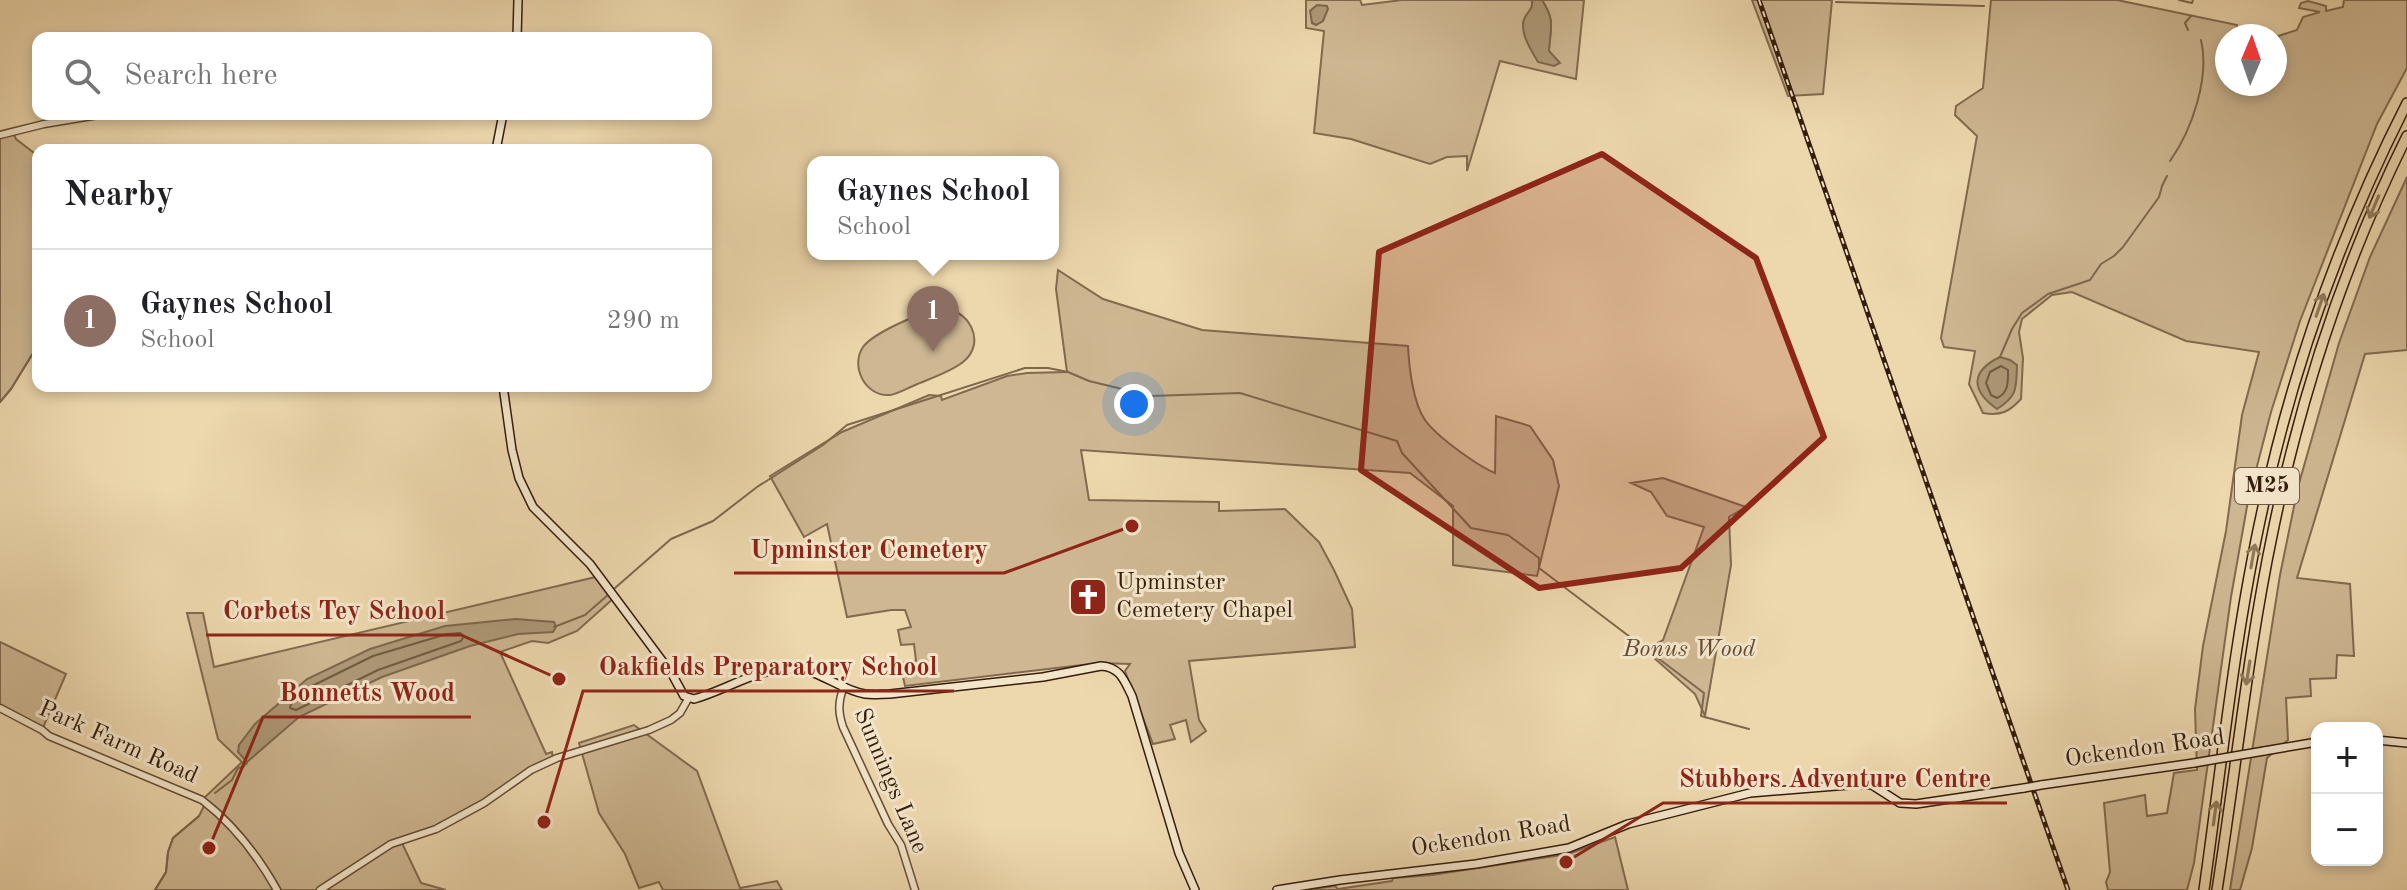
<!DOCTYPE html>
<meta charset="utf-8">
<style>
body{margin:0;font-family:"Old Standard TT",serif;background:#f2f2f2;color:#202124}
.controls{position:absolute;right:24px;bottom:24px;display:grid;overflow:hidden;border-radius:16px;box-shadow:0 4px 12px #0003}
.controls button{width:72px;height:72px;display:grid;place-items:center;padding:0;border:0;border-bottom:2px solid #e0e0e0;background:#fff;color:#202124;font:40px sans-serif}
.compass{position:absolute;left:2215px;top:24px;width:72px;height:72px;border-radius:50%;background:#fff;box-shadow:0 4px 12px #0003;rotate:2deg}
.you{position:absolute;left:1134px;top:404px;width:28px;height:28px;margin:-20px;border:6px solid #fff;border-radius:50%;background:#1a73e8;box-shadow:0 0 0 12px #1a73e833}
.badge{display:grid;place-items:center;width:52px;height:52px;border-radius:50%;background:#8f2418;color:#fff;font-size:26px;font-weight:700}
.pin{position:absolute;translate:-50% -66px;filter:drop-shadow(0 2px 4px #0008)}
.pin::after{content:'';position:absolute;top:42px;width:28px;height:24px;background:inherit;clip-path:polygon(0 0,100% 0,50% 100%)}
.popup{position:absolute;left:807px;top:156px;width:252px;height:104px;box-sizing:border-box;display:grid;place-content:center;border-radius:16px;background:#fff;filter:drop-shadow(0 2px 6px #0005);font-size:26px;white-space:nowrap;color:#757577}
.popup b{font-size:30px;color:#202124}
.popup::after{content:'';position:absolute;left:50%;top:100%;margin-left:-16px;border:16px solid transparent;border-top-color:#fff}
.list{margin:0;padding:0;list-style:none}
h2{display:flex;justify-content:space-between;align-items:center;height:104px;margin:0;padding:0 32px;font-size:34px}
h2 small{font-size:26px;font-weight:400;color:#757577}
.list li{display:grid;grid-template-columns:52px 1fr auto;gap:24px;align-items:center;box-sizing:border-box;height:144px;padding:0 32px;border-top:2px solid #e0e0e0}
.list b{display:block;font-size:30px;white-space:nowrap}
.list p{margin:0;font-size:26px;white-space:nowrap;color:#757577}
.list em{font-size:26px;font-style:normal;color:#757577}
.icon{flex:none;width:44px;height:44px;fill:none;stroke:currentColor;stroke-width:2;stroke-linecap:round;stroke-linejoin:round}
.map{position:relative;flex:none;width:2407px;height:890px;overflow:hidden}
.search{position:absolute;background:#fff;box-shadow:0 4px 12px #0003;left:32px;top:32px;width:680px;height:88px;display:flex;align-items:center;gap:20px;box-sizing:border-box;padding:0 28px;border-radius:16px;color:#757577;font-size:30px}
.panel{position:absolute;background:#fff;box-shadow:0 4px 12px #0003;left:32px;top:144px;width:680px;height:248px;border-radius:16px}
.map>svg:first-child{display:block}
.green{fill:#ceb792;stroke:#826a4f;stroke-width:2}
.water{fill:#ae9876;stroke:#7e674c;stroke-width:2}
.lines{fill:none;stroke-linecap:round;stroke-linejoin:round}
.shore{stroke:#725a41;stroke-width:2}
.stream{stroke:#7e674c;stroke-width:2}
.tertiary-casing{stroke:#634c34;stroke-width:9}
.secondary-casing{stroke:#351d0c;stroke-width:10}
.motorway-casing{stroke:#351d0c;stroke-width:12}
.tertiary{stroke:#f3e5ca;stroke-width:6}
.secondary{stroke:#f3e5ca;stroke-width:7}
.motorway{stroke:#edd7ad;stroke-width:9}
.rail-casing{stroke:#351d0c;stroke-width:5}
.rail{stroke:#f3e5ca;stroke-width:2;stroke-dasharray:6;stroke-linecap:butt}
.secondary-bridge-casing{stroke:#351d0c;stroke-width:10;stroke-linecap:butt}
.secondary-bridge{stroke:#f3e5ca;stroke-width:7}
.oneway{stroke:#917a5c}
.marked{fill:#8f2418;fill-opacity:0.2;stroke:#8f2418;stroke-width:6;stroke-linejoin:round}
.labels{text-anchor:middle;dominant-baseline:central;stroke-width:6;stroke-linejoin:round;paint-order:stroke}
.shield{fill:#f3e5ca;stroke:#6e5945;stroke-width:2}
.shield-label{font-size:22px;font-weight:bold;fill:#351d0c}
.poi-label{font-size:24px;fill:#351d0c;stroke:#f3e5ca;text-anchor:start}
.park-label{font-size:24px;font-style:italic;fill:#634b34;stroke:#f3e5ca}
.street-label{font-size:24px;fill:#351d0c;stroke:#f3e5ca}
.leader{fill:none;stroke:#8f2418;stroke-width:3}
.callout-dot{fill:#8f2418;stroke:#f3e5ca;stroke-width:3}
.callout-label{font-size:26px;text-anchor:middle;font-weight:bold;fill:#8f2418;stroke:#f3e5ca;stroke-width:6;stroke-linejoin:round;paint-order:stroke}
</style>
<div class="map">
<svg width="2407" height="890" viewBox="0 0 2407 890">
<rect width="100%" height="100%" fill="#edd7ad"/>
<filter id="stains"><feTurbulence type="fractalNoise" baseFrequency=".0025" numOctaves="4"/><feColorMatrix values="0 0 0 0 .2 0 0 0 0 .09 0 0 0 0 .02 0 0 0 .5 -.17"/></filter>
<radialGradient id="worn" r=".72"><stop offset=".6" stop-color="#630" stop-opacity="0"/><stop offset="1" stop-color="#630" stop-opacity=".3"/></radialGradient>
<path class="green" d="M1306,0H1360L1362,5L1402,0H1532V8L1523,23L1554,58L1549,51C1550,28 1556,22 1542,0H1584L1576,79L1500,61L1467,171V156L1447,157L1430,164L1351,139L1314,133L1324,31L1306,28Z
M1752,0H1832L1823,94L1788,96Z
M1991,0H2117L2237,25L2236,34L2244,36H2227V84H2275V37L2297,30L2303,17L2320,12L2299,8L2301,3L2308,1L2326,6V11L2343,7L2344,0H2407V68L2377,124L2300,321L2271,412L2248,501L2231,597L2194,863L2187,890H2108L2106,882L2110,872L2104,803L2145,795L2147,816L2167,813L2174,773L2197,770L2195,709L2203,646L2226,531L2242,415L2259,352L2186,341L2072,292L2052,295L2022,319L2019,332L2023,358L2021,399C2009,412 2001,416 1983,413L1969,384L1975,351L1944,347L1941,338L1977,136L1955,115L1956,106L1983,88Z
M12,131L16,139L38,156V345L11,389L0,402V135Z
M2407,177V350L2365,354L2297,578L2350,584L2354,656L2337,655L2336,678L2310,679L2311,696L2286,698L2288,740L2267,758L2252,848L2240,890H2230L2280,575L2298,487L2339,343L2370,257Z
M1058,270L1103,299L1202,330L1408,346C1409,367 1413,403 1425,420C1437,437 1478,466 1495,473L1496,416L1530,426L1553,460L1559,486L1537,576L1453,565V506L1410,473L1081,450L1089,500L1219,502V511L1285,509L1319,542L1334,570L1352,609L1355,647L1189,661L1199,720L1206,731L1191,742L1186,720L1170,725L1175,739L1153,744L1125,671L1130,664L1099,663L905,686L900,663L916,661L914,644L901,645L898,630L911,627L905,610H891L847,617L827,524L804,537L770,476L842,432L929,395L941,396L942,400L1007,376L1027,373L1067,372L1056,289Z
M939,308C968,307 988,342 963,362C949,373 928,379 913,386C906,389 897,394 890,395C865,397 850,366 863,347C874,332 921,313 939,308Z
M1663,478L1746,507L1729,517L1731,565L1705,716L1695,694L1645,650L1663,640L1704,527L1667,516L1651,492L1631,483Z
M600,576L615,597L577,631L548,643L532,641L500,652L546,754L552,752L553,759L437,829L401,841L421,883L446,890H281C265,860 233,817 204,798L242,762L218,739L187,613H203L214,667Z
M0,642L66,674L42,730L0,708Z
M634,725L697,771L740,888L777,881L782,890H663L659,882L639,888L625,854L599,813L579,743Z
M205,804L246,844L277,890H155L166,872L168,852L173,838L199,816Z
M1615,837L1628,890H1305L1335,886L1338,889L1392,881L1393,878L1432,875L1568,854Z"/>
<path class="water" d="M1532,0H1542C1556,22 1550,28 1549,51L1560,63L1554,66L1538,62C1531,50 1518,31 1525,17C1529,10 1533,9 1532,0Z
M1317,5L1327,6L1328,9L1323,21L1316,25L1312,23L1310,11Z
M2000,357L2010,360L2017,365C2016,388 2018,396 1997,409C1970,390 1971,371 2000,357Z
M516,619L554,622L556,627L553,632L518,634L470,646L382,677L299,717L247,762L238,752L239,745L255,724L307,679L370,649L445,626Z"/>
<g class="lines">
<path class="shore" d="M2001,366L2008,370C2008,381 2009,393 1997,398L1991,395L1986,383L1990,372Z
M460,633L464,636L461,641L378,670L296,710L290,708L291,704L312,686L373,656L447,634Z"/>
<path class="stream" d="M2179,0L2192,3L2193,0
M1836,2L1984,6
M2188,30L2185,23L2191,16
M2170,161C2192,130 2210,77 2201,40
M2000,357L2012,329L2022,313L2048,294L2090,280L2101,264L2114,256L2123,247L2159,197L2162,186L2167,176
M0,402L11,389L38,345
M615,588L671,539L713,521L757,487L823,445L847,425L1025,368H1048L1068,372L1089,381L1151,396L1240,393L1397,441L1402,453L1471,528L1508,535L1539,558V568L1704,693L1701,716L1749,729
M554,627L585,615L609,594
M215,793L232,780L238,768L243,767L247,763
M155,890L166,872L168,852L173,838L199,816"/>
<defs>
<path id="tertiary" d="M0,135L44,124L104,114
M844,686C838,702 838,712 843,727L888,824L901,845L915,890
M0,708L42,730L49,736L202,800C233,824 258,856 277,890
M320,890L391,844L436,829L484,803L531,770L557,758L649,730L671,720L680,713L688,699"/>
<path id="secondary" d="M517,38L518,0
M496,150L503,114
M503,386L512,450L519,478L533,507L590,564L672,674L684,696L694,699C727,690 760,666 795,669C820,670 840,690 865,694C873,695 882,694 890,694L1043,677L1101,666C1120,667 1124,680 1132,696L1179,853L1195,890
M2377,740L2407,743
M2264,751L2317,742
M2041,785L2194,763
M1277,890L1340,880L1476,864L1569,848L1628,824L1750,793L1861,784L1872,785L1900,803L1916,804L2024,788"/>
<path id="motorway" d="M2204,890C2222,762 2235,633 2263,507C2293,366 2342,231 2407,103
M2217,890C2236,770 2248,650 2273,531C2301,395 2345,261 2407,136"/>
</defs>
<use href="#tertiary" class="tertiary-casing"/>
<use href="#secondary" class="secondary-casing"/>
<use href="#motorway" class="motorway-casing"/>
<use href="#tertiary" class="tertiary"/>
<use href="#secondary" class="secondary"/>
<use href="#motorway" class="motorway"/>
<defs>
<path id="rail" d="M1759,0L2068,890"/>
</defs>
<use href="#rail" class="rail-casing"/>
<use href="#rail" class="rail"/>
<defs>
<path id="secondary-bridge" d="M2194,763L2264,751
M2024,788L2041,785"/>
</defs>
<use href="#secondary-bridge" class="secondary-bridge-casing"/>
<use href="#secondary-bridge" class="secondary-bridge"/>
</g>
<defs><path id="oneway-shaft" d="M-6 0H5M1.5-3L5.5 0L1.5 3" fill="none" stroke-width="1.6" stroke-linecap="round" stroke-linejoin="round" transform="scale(2)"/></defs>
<g class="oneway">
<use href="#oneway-shaft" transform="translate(2374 207) rotate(113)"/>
<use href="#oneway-shaft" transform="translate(2320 305) rotate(-71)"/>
<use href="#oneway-shaft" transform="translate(2253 556) rotate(-80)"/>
<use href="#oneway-shaft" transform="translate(2248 673) rotate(99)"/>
<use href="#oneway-shaft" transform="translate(2215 813) rotate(-82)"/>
</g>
<path class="marked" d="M1602,154L1756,258L1824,437L1681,568L1539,588L1361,470L1379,252Z"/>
<defs>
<symbol id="church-square" viewBox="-11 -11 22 22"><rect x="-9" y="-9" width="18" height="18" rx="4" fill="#8f2418" stroke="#f3e5ca"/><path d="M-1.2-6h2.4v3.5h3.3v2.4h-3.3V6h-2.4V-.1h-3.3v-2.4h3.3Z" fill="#fff"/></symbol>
</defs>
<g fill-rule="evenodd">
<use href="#church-square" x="1066" y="575" width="44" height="44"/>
</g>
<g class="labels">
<rect class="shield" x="2235" y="468" width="64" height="36" rx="6"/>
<g class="shield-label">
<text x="2267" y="486">M25</text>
</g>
<g class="poi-label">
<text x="1116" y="583">Upminster<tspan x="1116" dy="28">Cemetery Chapel</tspan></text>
</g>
<g class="park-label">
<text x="1689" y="650">Bonus Wood</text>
</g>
<g class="street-label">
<text transform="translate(118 743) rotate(24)">Park Farm Road</text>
<text transform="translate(2145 749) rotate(-8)">Ockendon Road</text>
<text transform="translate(890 781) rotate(67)">Sunnings Lane</text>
<text transform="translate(1491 837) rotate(-9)">Ockendon Road</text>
</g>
</g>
<path class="leader" d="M1132 526L1004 573H734M559 679L461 635H206M544 822L583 691H954M209 848L263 717H471M1566 862L1663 803H2007"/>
<g class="callout-dot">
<circle cx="1132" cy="526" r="8"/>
<circle cx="559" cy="679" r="8"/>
<circle cx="544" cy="822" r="8"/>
<circle cx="209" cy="848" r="8"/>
<circle cx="1566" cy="862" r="8"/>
</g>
<g class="callout-label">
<text x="869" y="558">Upminster Cemetery</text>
<text x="334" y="619">Corbets Tey School</text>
<text x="768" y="675">Oakfields Preparatory School</text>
<text x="367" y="701">Bonnetts Wood</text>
<text x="1835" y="787">Stubbers Adventure Centre</text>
</g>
<rect width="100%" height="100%" filter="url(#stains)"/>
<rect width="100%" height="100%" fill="url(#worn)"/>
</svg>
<div class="controls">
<button>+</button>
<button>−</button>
</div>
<svg class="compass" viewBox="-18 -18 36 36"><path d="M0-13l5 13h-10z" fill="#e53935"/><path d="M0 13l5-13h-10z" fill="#757577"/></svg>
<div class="you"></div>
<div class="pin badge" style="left:933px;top:352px;background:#8d6e63">1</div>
<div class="popup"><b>Gaynes School</b>School</div>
<div class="search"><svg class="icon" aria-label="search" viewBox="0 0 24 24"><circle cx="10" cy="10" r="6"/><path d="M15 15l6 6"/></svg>Search here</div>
<section class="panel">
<h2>Nearby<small></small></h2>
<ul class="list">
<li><span class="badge" style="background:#8d6e63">1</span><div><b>Gaynes School</b><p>School</p></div><em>290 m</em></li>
</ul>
</section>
</div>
